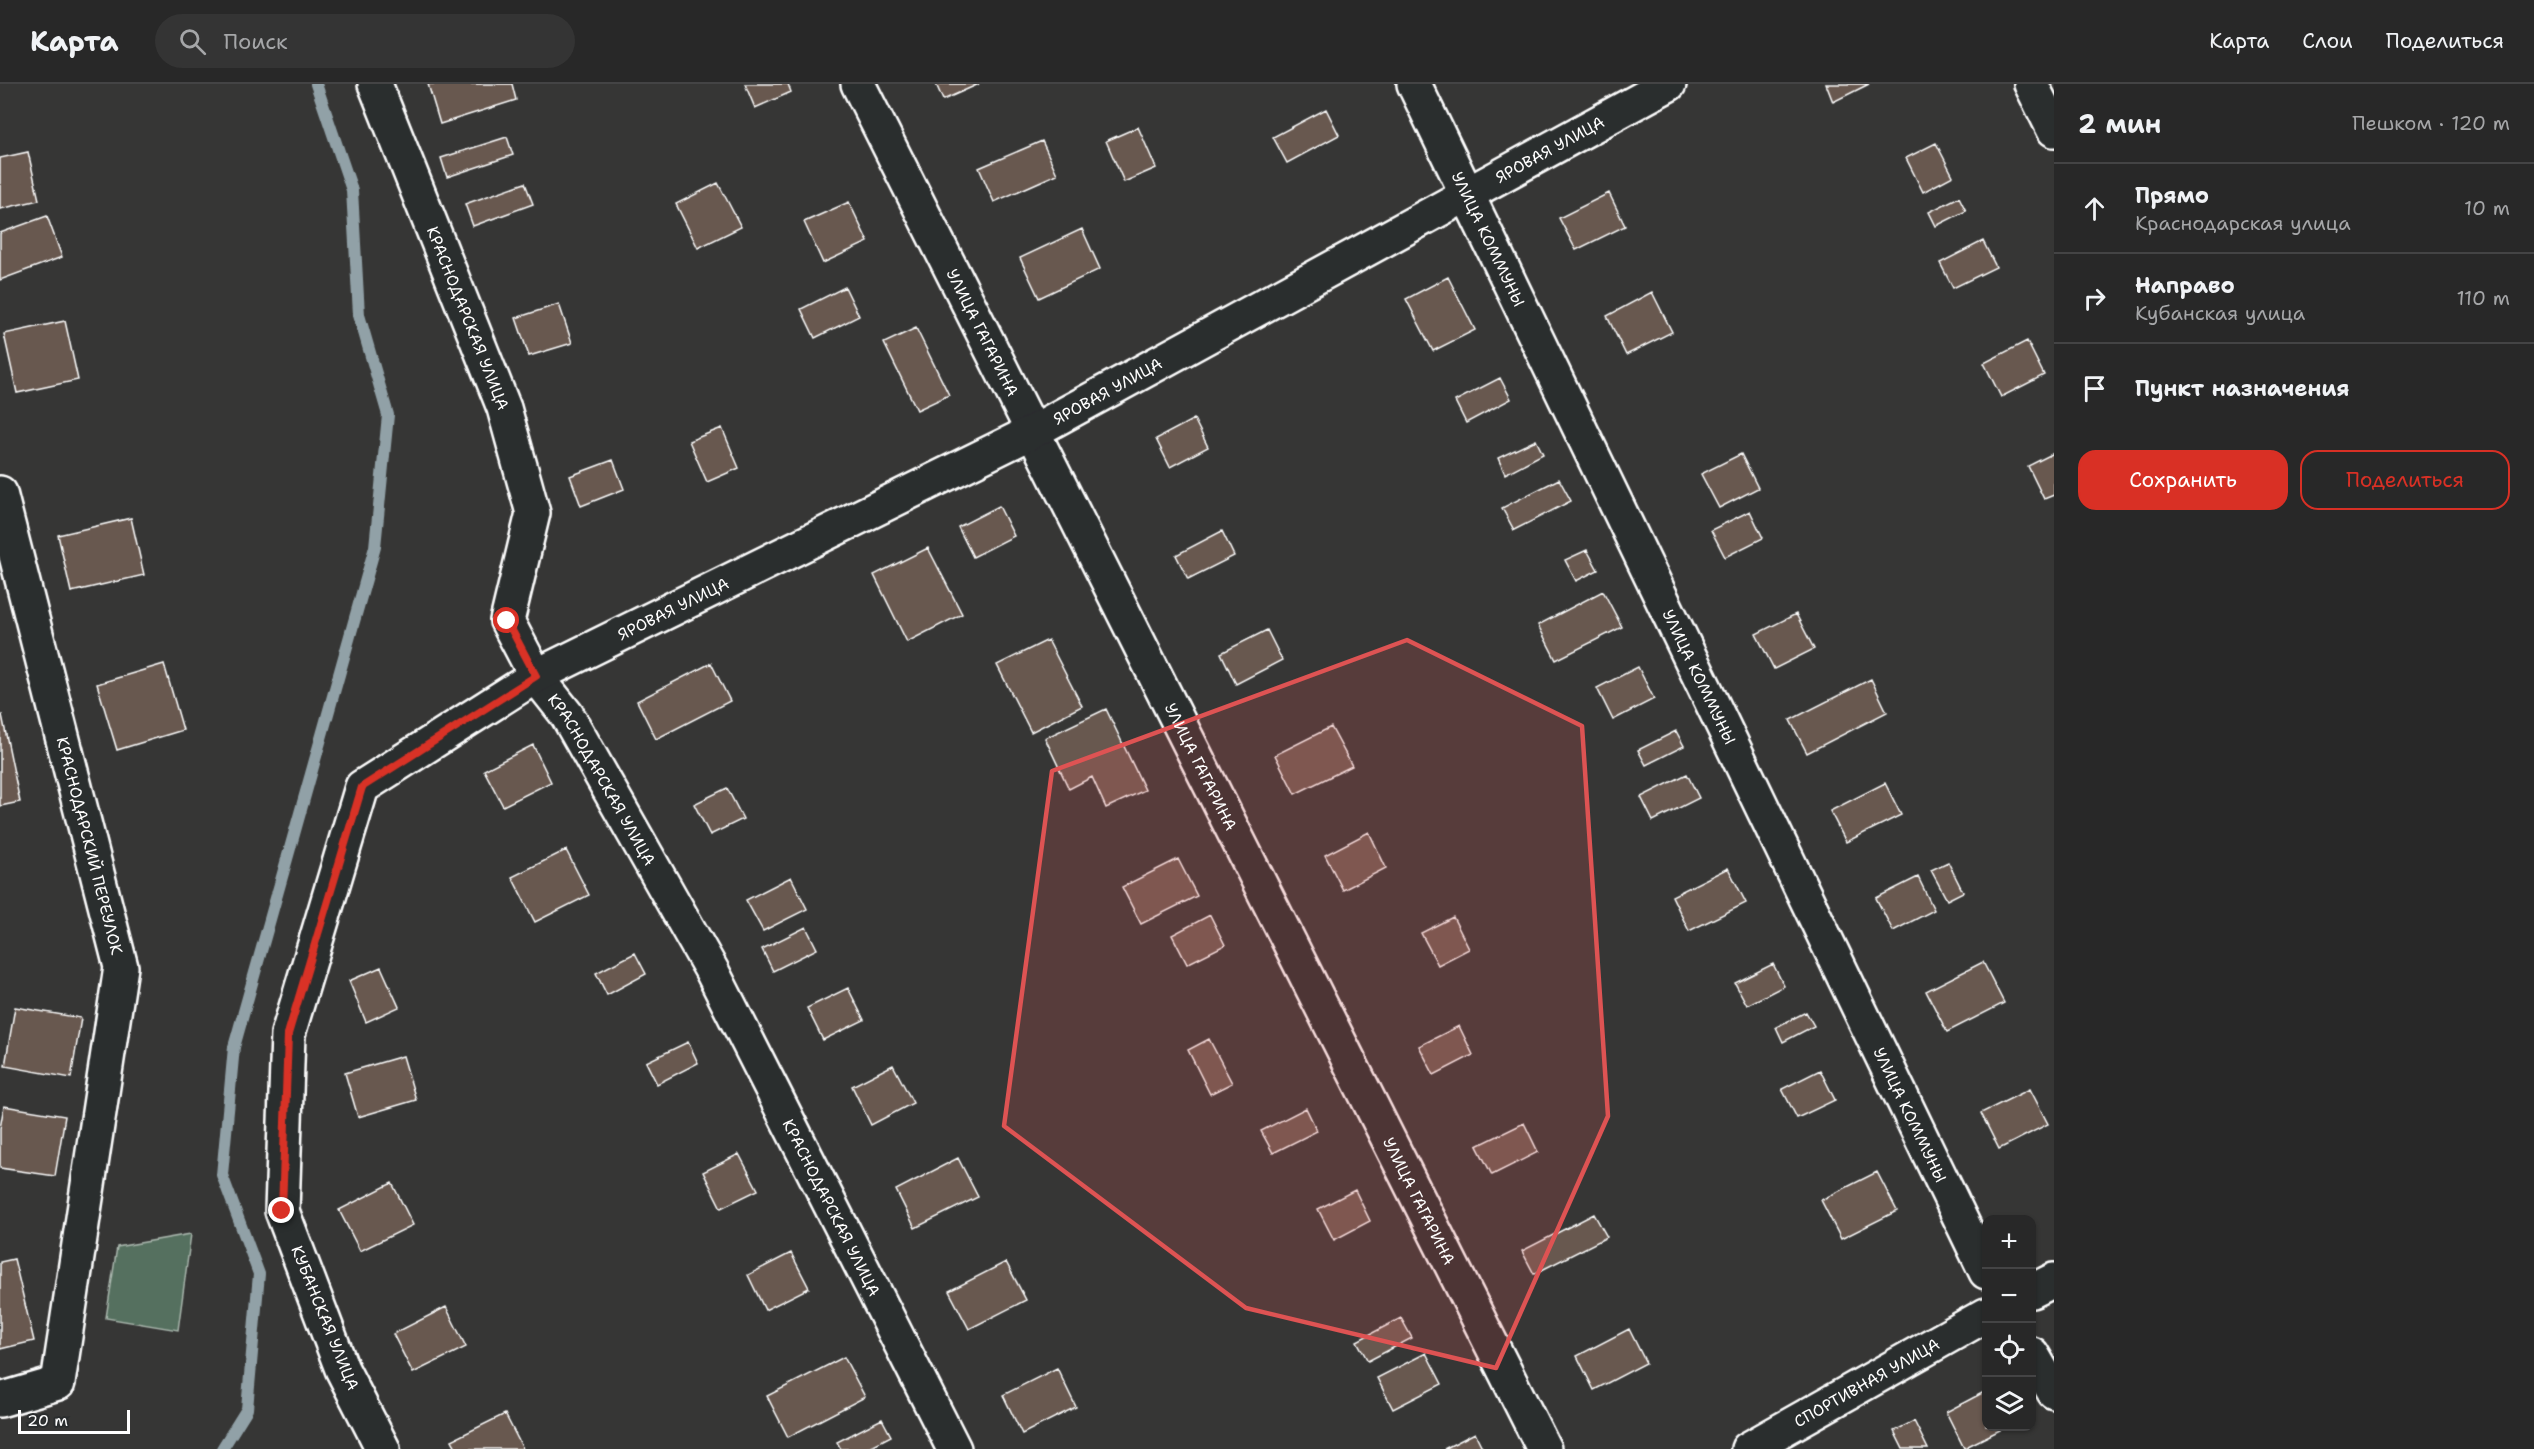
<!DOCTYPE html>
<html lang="ru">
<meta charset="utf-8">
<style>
body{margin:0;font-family:"Shantell Sans",sans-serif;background:#343434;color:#f1f3f6}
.controls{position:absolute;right:18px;bottom:18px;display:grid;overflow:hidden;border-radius:12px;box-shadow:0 2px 4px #0004}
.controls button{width:54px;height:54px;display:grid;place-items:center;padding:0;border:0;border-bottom:2px solid #444445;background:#282828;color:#f1f3f6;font:30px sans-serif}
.scale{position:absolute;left:18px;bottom:15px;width:112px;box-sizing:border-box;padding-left:6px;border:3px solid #fff;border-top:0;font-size:16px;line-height:21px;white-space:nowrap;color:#fff;-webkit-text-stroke:4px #2a2d2e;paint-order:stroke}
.stop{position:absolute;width:18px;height:18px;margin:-14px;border:4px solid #d93025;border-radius:50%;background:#fff}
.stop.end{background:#d93025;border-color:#fff;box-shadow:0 2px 6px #0008}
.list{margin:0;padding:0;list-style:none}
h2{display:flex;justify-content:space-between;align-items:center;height:78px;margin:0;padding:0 24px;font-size:26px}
h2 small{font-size:20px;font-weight:400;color:#a5a6a8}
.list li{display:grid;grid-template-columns:39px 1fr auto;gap:18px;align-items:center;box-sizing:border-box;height:90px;padding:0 24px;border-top:2px solid #444445}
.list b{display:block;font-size:22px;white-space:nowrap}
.list p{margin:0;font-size:20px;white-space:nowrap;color:#a5a6a8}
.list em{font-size:20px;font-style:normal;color:#a5a6a8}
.actions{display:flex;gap:12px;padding:18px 24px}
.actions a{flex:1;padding:14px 0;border:2px solid #d93025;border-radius:18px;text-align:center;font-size:21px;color:#d93025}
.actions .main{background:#d93025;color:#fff}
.icon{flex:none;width:33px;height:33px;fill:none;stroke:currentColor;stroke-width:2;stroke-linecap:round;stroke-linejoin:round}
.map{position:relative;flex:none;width:2054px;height:1365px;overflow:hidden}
header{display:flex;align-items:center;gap:36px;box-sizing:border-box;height:84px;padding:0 30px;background:#282828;border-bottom:2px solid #444445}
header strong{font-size:28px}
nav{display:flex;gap:33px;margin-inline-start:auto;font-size:21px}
.search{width:420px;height:54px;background:#343434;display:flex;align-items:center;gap:15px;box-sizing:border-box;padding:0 21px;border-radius:33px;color:#a5a6a8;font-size:22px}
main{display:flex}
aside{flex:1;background:#282828}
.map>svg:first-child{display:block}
.green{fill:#556f5e;stroke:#aab7ae;stroke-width:1.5}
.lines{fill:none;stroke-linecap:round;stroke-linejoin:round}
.stream{stroke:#91a1a7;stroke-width:12}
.building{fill:#68584f;stroke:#fff;stroke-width:1.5}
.minor-casing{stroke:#fff;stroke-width:38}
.minor{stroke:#2a2d2e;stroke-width:33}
.route{stroke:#d93025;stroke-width:8}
.marked{fill:#de5353;fill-opacity:0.2;stroke:#de5353;stroke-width:4.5;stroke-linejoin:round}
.labels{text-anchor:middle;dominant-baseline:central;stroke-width:4.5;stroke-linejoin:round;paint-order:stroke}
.street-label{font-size:16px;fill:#fff;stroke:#2a2d2e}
</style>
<header>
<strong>Карта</strong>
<div class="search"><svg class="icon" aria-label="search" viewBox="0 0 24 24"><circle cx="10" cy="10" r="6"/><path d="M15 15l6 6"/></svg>Поиск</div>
<nav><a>Карта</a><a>Слои</a><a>Поделиться</a></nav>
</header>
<main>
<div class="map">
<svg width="2054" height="1365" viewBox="0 0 2054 1365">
<rect width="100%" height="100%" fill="#363635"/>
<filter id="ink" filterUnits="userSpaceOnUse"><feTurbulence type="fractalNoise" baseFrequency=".0167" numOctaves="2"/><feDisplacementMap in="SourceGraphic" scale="12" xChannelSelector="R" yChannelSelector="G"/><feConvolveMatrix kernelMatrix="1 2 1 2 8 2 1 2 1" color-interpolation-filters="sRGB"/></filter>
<g filter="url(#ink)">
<path class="green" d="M191,1150L178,1246L106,1234L117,1163Z"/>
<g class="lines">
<path class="stream" d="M222,1365L247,1325L259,1190L222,1091L234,963L375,463L388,331L359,231L352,106L316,0"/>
</g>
<path class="building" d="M428,0H512L516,16L440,40Z
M745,0H788L791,8L755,24Z
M936,0H979L943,16Z
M1826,0H1869L1833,18Z
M1326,25L1339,51L1287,79L1273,53Z
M1138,43L1156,84L1124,98L1106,57Z
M507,53L513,71L447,93L441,74Z
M1042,57L1057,90L994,118L979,84Z
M1936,59L1953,92L1923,108L1906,74Z
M28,68L39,116L0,125V74Z
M525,99L533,120L473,142L465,120Z
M718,99L741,143L698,164L676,120Z
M1609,109L1625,142L1576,166L1559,134Z
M1959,113L1966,127L1936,142L1929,128Z
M849,118L868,158L823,179L804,138Z
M47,132L62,173L0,196V149Z
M1082,145L1100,185L1039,214L1020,174Z
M1983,157L1996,183L1953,204L1940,179Z
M1448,193L1475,246L1433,267L1406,215Z
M845,203L859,232L815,254L801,225Z
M1652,208L1672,248L1626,271L1607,232Z
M559,220L572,259L529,272L516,234Z
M65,237L78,296L17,309L4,250Z
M916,244L949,311L917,326L884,259Z
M2027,257L2044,291L2001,313L1984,279Z
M1500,294L1511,315L1466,339L1455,317Z
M1194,335L1208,363L1170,383L1156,355Z
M722,344L739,384L707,398L689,357Z
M1536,356L1543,370L1505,390L1498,374Z
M2054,369V411L2044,415L2028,382Z
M1741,370L1758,404L1719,424L1701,390Z
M613,376L624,405L581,422L570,392Z
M1559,395L1571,417L1514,446L1502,424Z
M999,422L1014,452L973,473L958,443Z
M1750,427L1763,454L1725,473L1711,446Z
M131,434L144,491L71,508L58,451Z
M1222,447L1234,472L1188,495L1176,471Z
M928,464L962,530L907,558L874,491Z
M1587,466L1598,486L1576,497L1565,476Z
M1603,507L1622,543L1556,576L1538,541Z
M1796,530L1814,565L1774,585L1756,550Z
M1267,546L1282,576L1236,600L1221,569Z
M1048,556L1082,622L1031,648L997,581Z
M711,579L730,617L656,655L637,617Z
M164,580L183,646L117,666L97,600Z
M1638,583L1654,615L1613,636L1597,604Z
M1871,595L1887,628L1807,669L1790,636Z
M1106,625L1145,706L1106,724L1092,693L1069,705L1045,654Z
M2,631L20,718L0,722V632Z
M1331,643L1352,682L1295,710L1275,671Z
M1676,647L1684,662L1646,681L1638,666Z
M533,661L551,698L503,722L484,686Z
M1687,690L1699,714L1653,737L1641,713Z
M1885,699L1901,731L1846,758L1830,727Z
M727,704L743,735L710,751L694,720Z
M1369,748L1386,784L1343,806L1325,771Z
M566,766L589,811L535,838L512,793Z
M1178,775L1197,812L1141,840L1122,803Z
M1948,778L1963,808L1947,816L1931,786Z
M1728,784L1746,819L1689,847L1672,812Z
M791,793L807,825L763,847L746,816Z
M1918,793L1934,826L1893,847L1876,814Z
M1210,831L1225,861L1187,880L1172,851Z
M1453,833L1469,865L1438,881L1421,849Z
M806,843L817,865L773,887L762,865Z
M635,869L646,890L607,911L596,889Z
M1983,878L2004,919L1947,948L1926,907Z
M1773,880L1784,902L1747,921L1735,899Z
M381,883L399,923L366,938L349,897Z
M848,904L864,936L823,956L807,924Z
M15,923L81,934L71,994L5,982Z
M1806,928L1814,942L1783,958L1776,943Z
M1459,942L1473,971L1434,991L1419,962Z
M1209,955L1232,999L1210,1010L1188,966Z
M688,958L698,979L657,1000L646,978Z
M403,972L416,1016L358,1033L345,989Z
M893,981L913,1019L871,1041L852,1002Z
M1820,986L1835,1016L1797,1034L1782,1005Z
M2030,1005L2048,1040L1999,1065L1981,1029Z
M4,1022L65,1032L55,1092L0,1084V1044Z
M1306,1024L1317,1047L1273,1069L1261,1047Z
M1524,1039L1538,1068L1492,1091L1477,1062Z
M739,1070L758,1106L721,1124L703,1088Z
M958,1074L978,1113L915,1144L896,1106Z
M1877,1088L1897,1127L1841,1155L1821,1116Z
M392,1099L413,1141L360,1167L339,1126Z
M1355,1106L1370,1137L1334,1156L1318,1125Z
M1594,1130L1607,1153L1534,1190L1522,1167Z
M791,1169L809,1204L765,1226L748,1191Z
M14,1175L34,1257L0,1265V1178Z
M1006,1178L1026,1216L969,1245L949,1207Z
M446,1223L466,1263L413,1289L393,1250Z
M1401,1234L1412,1254L1368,1277L1357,1257Z
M1629,1245L1646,1279L1594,1306L1577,1272Z
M1426,1269L1442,1300L1393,1325L1377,1294Z
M844,1273L865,1313L788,1353L767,1312Z
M1057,1284L1076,1323L1022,1350L1003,1311Z
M1986,1307V1342H2008L1964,1364L1946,1328Z
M505,1330L523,1365H457L452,1356Z
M882,1335L891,1352L866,1365H841L837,1358Z
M1914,1337L1928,1365H1903L1894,1347Z
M1475,1349L1483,1365H1444Z"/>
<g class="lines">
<defs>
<g id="minor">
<path id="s1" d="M375,0L504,324L533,429L507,537L536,592L567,631L712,887L954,1365"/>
<path id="s2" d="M858,0L1544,1365"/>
<path id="s3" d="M1414,0L1986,1188"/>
<path d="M2031,0L2054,46"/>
<path id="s4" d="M0,409L121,883L58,1299L0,1316"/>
<path d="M2032,1207L2054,1196"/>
<path d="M2032,1270L2054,1308"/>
<path id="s5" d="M383,1365L342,1285L282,1127L288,950L362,703L536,592L1034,347L1669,0"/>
<path id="s6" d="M1748,1365L1986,1231"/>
</g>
</defs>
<use href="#minor" class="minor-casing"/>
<use href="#minor" class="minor"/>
</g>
</g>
<g class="lines" filter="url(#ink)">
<path class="route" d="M282,1127L288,950L362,703L536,592L507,537"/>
</g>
<path class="marked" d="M1407,556L1582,642L1608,1032L1496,1284L1246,1224L1004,1042L1052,687Z"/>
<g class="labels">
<g class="street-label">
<text stroke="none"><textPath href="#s5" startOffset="2043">ЯРОВАЯ УЛИЦА</textPath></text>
<text stroke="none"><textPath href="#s3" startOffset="172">УЛИЦА КОММУНЫ</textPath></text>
<text stroke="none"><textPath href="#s1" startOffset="252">КРАСНОДАРСКАЯ УЛИЦА</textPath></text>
<text stroke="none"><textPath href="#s2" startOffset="278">УЛИЦА ГАГАРИНА</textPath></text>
<text stroke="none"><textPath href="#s5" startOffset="1539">ЯРОВАЯ УЛИЦА</textPath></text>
<text stroke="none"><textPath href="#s5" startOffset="1053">ЯРОВАЯ УЛИЦА</textPath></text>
<text stroke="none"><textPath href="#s3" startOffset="658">УЛИЦА КОММУНЫ</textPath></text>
<text stroke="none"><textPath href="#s2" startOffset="764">УЛИЦА ГАГАРИНА</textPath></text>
<text stroke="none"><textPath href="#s1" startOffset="754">КРАСНОДАРСКАЯ УЛИЦА</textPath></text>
<text stroke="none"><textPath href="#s4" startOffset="364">КРАСНОДАРСКИЙ ПЕРЕУЛОК</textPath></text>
<text stroke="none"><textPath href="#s3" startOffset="1144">УЛИЦА КОММУНЫ</textPath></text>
<text stroke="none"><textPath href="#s2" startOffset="1250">УЛИЦА ГАГАРИНА</textPath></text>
<text stroke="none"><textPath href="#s1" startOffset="1240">КРАСНОДАРСКАЯ УЛИЦА</textPath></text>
<text transform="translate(325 1234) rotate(68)">КУБАНСКАЯ УЛИЦА</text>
<text stroke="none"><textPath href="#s6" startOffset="136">СПОРТИВНАЯ УЛИЦА</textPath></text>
</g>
</g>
</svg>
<div class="controls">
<button>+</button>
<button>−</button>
<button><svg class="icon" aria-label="locate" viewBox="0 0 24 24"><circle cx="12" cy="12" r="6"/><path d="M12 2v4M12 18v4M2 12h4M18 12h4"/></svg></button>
<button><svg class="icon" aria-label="layers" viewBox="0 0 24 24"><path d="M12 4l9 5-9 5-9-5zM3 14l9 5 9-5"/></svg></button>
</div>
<div class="scale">20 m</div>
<div class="stop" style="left:507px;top:537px"></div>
<div class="stop end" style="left:282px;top:1127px"></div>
</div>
<aside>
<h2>2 мин<small>Пешком · 120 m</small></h2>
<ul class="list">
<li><svg class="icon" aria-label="ahead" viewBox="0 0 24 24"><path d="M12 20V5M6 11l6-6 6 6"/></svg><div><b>Прямо</b><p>Краснодарская улица</p></div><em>10 m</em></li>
<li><svg class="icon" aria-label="right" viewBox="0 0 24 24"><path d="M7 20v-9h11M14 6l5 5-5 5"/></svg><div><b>Направо</b><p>Кубанская улица</p></div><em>110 m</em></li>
<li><svg class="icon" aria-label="arrive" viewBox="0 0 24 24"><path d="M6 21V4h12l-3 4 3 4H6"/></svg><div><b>Пункт назначения</b></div></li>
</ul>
<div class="actions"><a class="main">Сохранить</a><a>Поделиться</a></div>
</aside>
</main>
